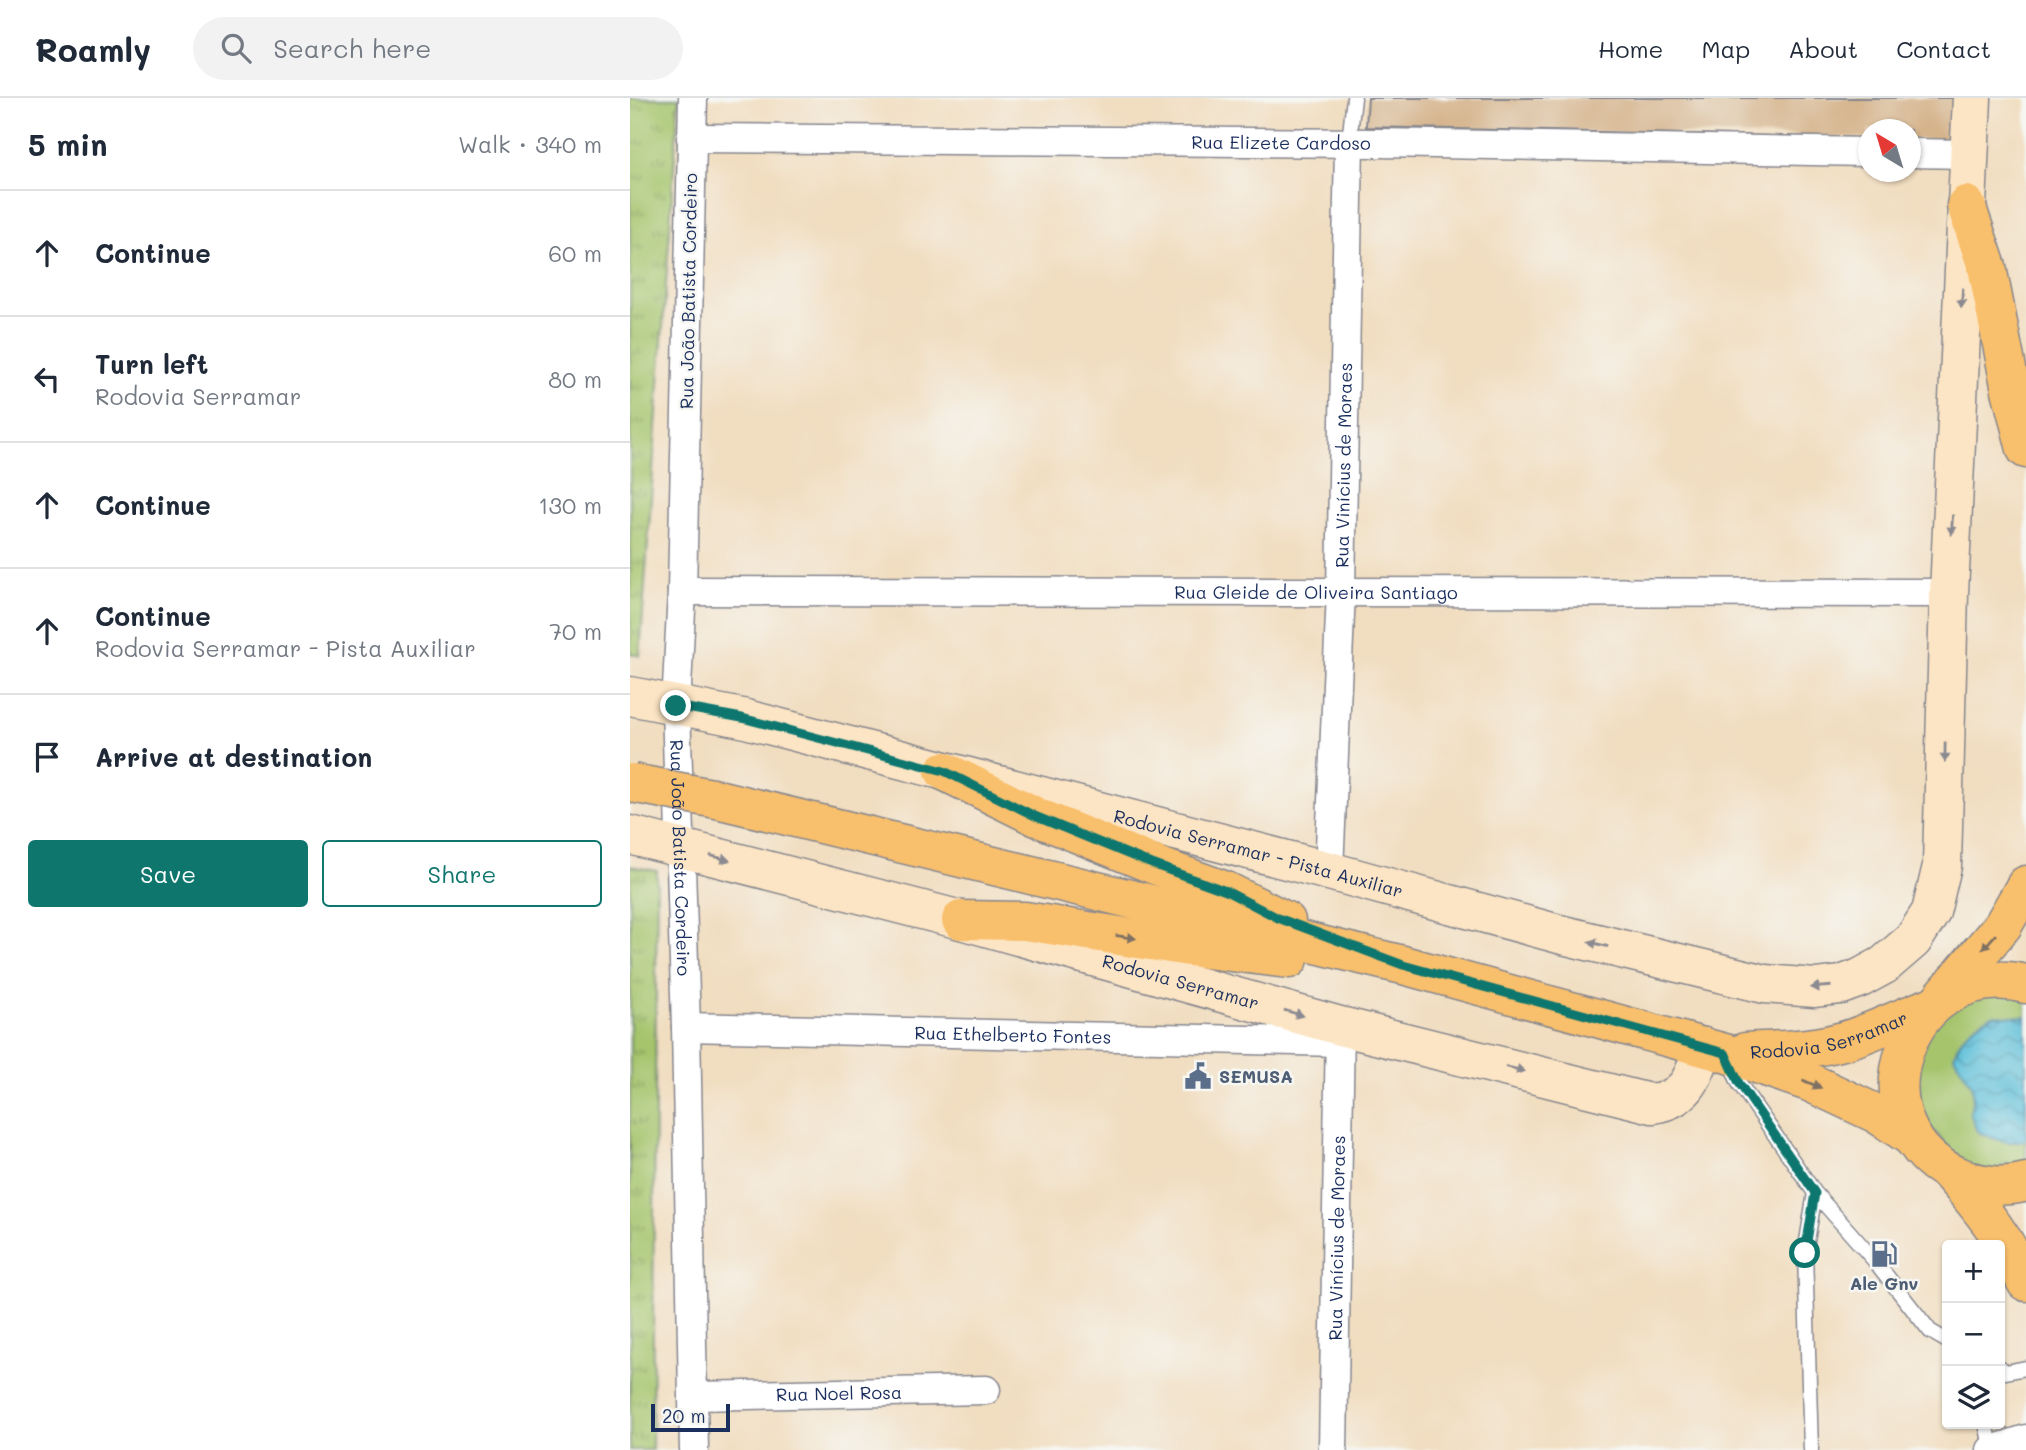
<!DOCTYPE html>
<meta charset="utf-8">
<style>
body{margin:0;font-family:Mali,sans-serif;background:#f2f2f3;color:#1f2937}
.controls{position:absolute;right:21px;bottom:21px;display:grid;overflow:hidden;border-radius:7px;box-shadow:0 2px 5px #0004}
.controls button{width:63px;height:63px;display:grid;place-items:center;padding:0;border:0;border-bottom:2px solid #e0e1e3;background:#fff;color:#1f2937;font:35px sans-serif}
.compass{position:absolute;left:1228px;top:21px;width:63px;height:63px;border-radius:50%;background:#fff;box-shadow:0 2px 5px #0004;rotate:322deg}
.scale{position:absolute;left:21px;bottom:18px;width:79px;box-sizing:border-box;padding-left:7px;border:4px solid #1b2f5e;border-top:0;font-size:19px;line-height:24px;white-space:nowrap;color:#1b2f5e;-webkit-text-stroke:5px #f6f6f2;paint-order:stroke}
.stop{position:absolute;width:21px;height:21px;margin:-16px;border:5px solid #0f766e;border-radius:50%;background:#fff}
.stop.end{background:#0f766e;border-color:#fff;box-shadow:0 2px 7px #0008}
.list{margin:0;padding:0;list-style:none}
h2{display:flex;justify-content:space-between;align-items:center;height:91px;margin:0;padding:0 28px;font-size:30px}
h2 small{font-size:23px;font-weight:400;color:#747a83}
.list li{display:grid;grid-template-columns:46px 1fr auto;gap:21px;align-items:center;box-sizing:border-box;height:126px;padding:0 28px;border-top:2px solid #e0e1e3}
.list b{display:block;font-size:26px;white-space:nowrap}
.list p{margin:0;font-size:23px;white-space:nowrap;color:#747a83}
.list em{font-size:23px;font-style:normal;color:#747a83}
.actions{display:flex;gap:14px;padding:21px 28px}
.actions a{flex:1;padding:16px 0;border:2px solid #0f766e;border-radius:7px;text-align:center;font-size:24px;color:#0f766e}
.actions .main{background:#0f766e;color:#fff}
.icon{flex:none;width:38px;height:38px;fill:none;stroke:currentColor;stroke-width:2;stroke-linecap:round;stroke-linejoin:round}
.map{position:relative;flex:none;width:1396px;height:1352px;overflow:hidden}
header{display:flex;align-items:center;gap:42px;box-sizing:border-box;height:98px;padding:0 35px;background:#fff;border-bottom:2px solid #e0e1e3}
header strong{font-size:33px}
nav{display:flex;gap:38px;margin-inline-start:auto;font-size:24px}
.search{width:490px;height:63px;background:#f2f2f3;display:flex;align-items:center;gap:18px;box-sizing:border-box;padding:0 24px;border-radius:38px;color:#747a83;font-size:26px}
main{display:flex}
aside{flex:1;background:#fff}
.map>svg:first-child{display:block}
.park{fill:url(#park-tufts);stroke:#607a65;stroke-width:2}
.garden{fill:#a5c46c;stroke:#607a65;stroke-width:2}
.water{fill:url(#water-waves);stroke:#3a769b;stroke-width:2}
.building{fill:#d5b48c}
.lines{fill:none;stroke-linecap:round;stroke-linejoin:round}
.service-casing{stroke:#86868e;stroke-width:17}
.minor-casing{stroke:#86868e;stroke-width:31}
.secondary-casing{stroke:#86868e;stroke-width:41}
.primary-casing{stroke:#86868e;stroke-width:41}
.trunk-casing{stroke:#86868e;stroke-width:41}
.service{stroke:#fff;stroke-width:14}
.minor{stroke:#fff;stroke-width:28}
.secondary{stroke:#fce5c4;stroke-width:38}
.primary{stroke:#f8bf6c;stroke-width:38}
.trunk{stroke:#f8bf6c;stroke-width:38}
.primary-bridge-casing{stroke:#86868e;stroke-width:41;stroke-linecap:butt}
.primary-bridge{stroke:#f8bf6c;stroke-width:38}
.oneway{fill:#8c8a91}
.oneway2{fill:#7e7064}
.route{stroke:#0f766e;stroke-width:9}
.labels{text-anchor:middle;dominant-baseline:central;stroke-width:5;stroke-linejoin:round;paint-order:stroke}
.street-label{font-size:18px;fill:#1b2f5e;stroke:#f6f6f2}
.service-label{font-size:18px;font-weight:bold;fill:#4e5e75;stroke:#f6f6f2;text-anchor:start}
</style>
<header>
<strong>Roamly</strong>
<div class="search"><svg class="icon" aria-label="search" viewBox="0 0 24 24"><circle cx="10" cy="10" r="6"/><path d="M15 15l6 6"/></svg>Search here</div>
<nav><a>Home</a><a>Map</a><a>About</a><a>Contact</a></nav>
</header>
<main>
<aside>
<h2>5 min<small>Walk · 340 m</small></h2>
<ul class="list">
<li><svg class="icon" aria-label="ahead" viewBox="0 0 24 24"><path d="M12 20V5M6 11l6-6 6 6"/></svg><div><b>Continue</b></div><em>60 m</em></li>
<li><svg class="icon" aria-label="left" viewBox="0 0 24 24"><path d="M17 20v-9H6M10 6l-5 5 5 5"/></svg><div><b>Turn left</b><p>Rodovia Serramar</p></div><em>80 m</em></li>
<li><svg class="icon" aria-label="ahead" viewBox="0 0 24 24"><path d="M12 20V5M6 11l6-6 6 6"/></svg><div><b>Continue</b></div><em>130 m</em></li>
<li><svg class="icon" aria-label="ahead" viewBox="0 0 24 24"><path d="M12 20V5M6 11l6-6 6 6"/></svg><div><b>Continue</b><p>Rodovia Serramar - Pista Auxiliar</p></div><em>70 m</em></li>
<li><svg class="icon" aria-label="arrive" viewBox="0 0 24 24"><path d="M6 21V4h12l-3 4 3 4H6"/></svg><div><b>Arrive at destination</b></div></li>
</ul>
<div class="actions"><a class="main">Save</a><a>Share</a></div>
</aside>
<div class="map">
<svg width="1396" height="1352" viewBox="0 0 1396 1352">
<defs>
<pattern id="park-tufts" width="24" height="20" patternUnits="userSpaceOnUse" patternTransform="scale(1.75)"><rect width="24" height="20" fill="#a5c46c"/><path d="M3 7l-1-3M5 7V3M7 7l1-3M15 17l-1-3M17 17v-4M19 17l1-3" fill="none" stroke="#86a05c"/></pattern>
<pattern id="water-waves" width="16" height="10" patternUnits="userSpaceOnUse" patternTransform="scale(1.75)"><rect width="16" height="10" fill="#5abed8"/><path d="M0 5q4-4 8 0t8 0" fill="none" stroke="#4a9bb2"/></pattern>
</defs>
<rect width="100%" height="100%" fill="#f6f6f2"/>
<filter id="ink" filterUnits="userSpaceOnUse"><feTurbulence type="fractalNoise" baseFrequency=".0143" numOctaves="2"/><feDisplacementMap in="SourceGraphic" scale="14" xChannelSelector="R" yChannelSelector="G"/><feConvolveMatrix kernelMatrix="1 2 1 2 8 2 1 2 1" color-interpolation-filters="sRGB"/></filter>
<filter id="wash" filterUnits="userSpaceOnUse"><feTurbulence type="fractalNoise" baseFrequency=".00686" numOctaves="4" result="noise"/><feDisplacementMap in="SourceGraphic" scale="28" xChannelSelector="R" yChannelSelector="G"/><feGaussianBlur stdDeviation="1.57" result="paint"/><feColorMatrix in="noise" values="0 0 0 0 0 0 0 0 0 0 0 0 0 0 0 0 0 1.4 0 .05"/><feComposite in="paint" operator="in"/></filter>
<g filter="url(#wash)">
<rect width="100%" height="100%" fill="#f1ddbf"/>
<path class="park" d="M0,0H49L10,558L0,555Z
M0,768L27,773L22,1352H0Z"/>
<path class="garden" d="M1396,888V1072L1376,1066L1344,1085L1317,1048L1267,991L1309,902Z"/>
<path class="water" d="M1363,917L1396,919V1042C1379,1048 1362,1040 1347,1033L1340,1015L1343,1000L1342,987L1324,958C1331,935 1342,928 1363,917Z"/>
<g id="blocks">
<path class="building" d="M738,0H1328L1327,42L1280,41V32H1238V40L736,29Z"/>
</g>
</g>
<g filter="url(#ink)">
<use href="#blocks" fill-opacity="0" stroke="#86868e" stroke-width="2"/>
<g class="lines">
<defs>
<path id="service" d="M719,44L724,0
M1099,962L1109,985L1185,1095L1244,1162L1300,1233L1317,1243
M1370,1270L1376,1274L1396,1270
M1356,1326L1362,1352
M1181,1352L1175,1155L1185,1095"/>
<g id="minor">
<path id="s1" d="M63,0L52,493L46,608L56,929L64,1352"/>
<path id="s2" d="M61,40L749,45L1238,54"/>
<path d="M1280,55L1339,56"/>
<path id="s3" d="M52,493L1319,495"/>
<path id="s4" d="M699,773L711,493L719,44"/>
<path id="s5" d="M56,929L709,944"/>
<path id="s6" d="M64,1298L356,1292"/>
<path id="s7" d="M703,1352L710,928"/>
<path d="M1361,1352L1396,1341"/>
</g>
<g id="secondary">
<path id="s8" d="M0,598L112,620L699,773L929,836L1135,886L1185,890L1211,887L1230,880L1254,867L1283,842L1301,814L1312,768L1319,495L1342,0"/>
<path id="s9" d="M0,737L331,822L710,928L1023,1006C1058,1000 1063,979 1074,949"/>
</g>
<g id="primary">
<path d="M314,673L407,719L522,766L596,793L656,823"/>
<path d="M87,701L773,867L1095,955L1179,984L1247,1016L1283,1040"/>
<path d="M331,822L395,823L559,849L659,861"/>
<path id="s10" d="M1115,954C1148,952 1181,952 1213,943C1242,935 1271,919 1301,909"/>
</g>
<path id="trunk" d="M1336,107L1357,169L1381,292L1396,351
M1396,886C1273,856 1215,1034 1333,1080C1352,1088 1376,1090 1396,1084
M1313,898L1373,827L1396,787
M1321,1076C1351,1110 1377,1143 1396,1184"/>
</defs>
<use href="#service" class="service-casing"/>
<use href="#minor" class="minor-casing"/>
<use href="#secondary" class="secondary-casing"/>
<use href="#primary" class="primary-casing"/>
<use href="#trunk" class="trunk-casing"/>
<use href="#service" class="service"/>
<use href="#minor" class="minor"/>
<use href="#secondary" class="secondary"/>
<use href="#primary" class="primary"/>
<use href="#trunk" class="trunk"/>
<defs>
<path id="primary-bridge" d="M2,685L87,701"/>
</defs>
<use href="#primary-bridge" class="primary-bridge-casing"/>
<use href="#primary-bridge" class="primary-bridge"/>
</g>
<defs><path id="oneway-solid" d="M-6-.8H1V-3.2L6.5 0L1 3.2V.8H-6Z" transform="scale(1.75)"/></defs>
<g class="oneway">
<use href="#oneway-solid" transform="translate(1332 200) rotate(93)"/>
<use href="#oneway-solid" transform="translate(1322 427) rotate(93)"/>
<use href="#oneway-solid" transform="translate(1315 654) rotate(91)"/>
<use href="#oneway-solid" transform="translate(90 760) rotate(14)"/>
<use href="#oneway-solid" transform="translate(968 846) rotate(-166)"/>
<use href="#oneway-solid" transform="translate(1191 889) rotate(176)"/>
<use href="#oneway-solid" transform="translate(664 915) rotate(16)"/>
<use href="#oneway-solid" transform="translate(885 971) rotate(14)"/>
</g>
<g class="oneway2">
<use href="#oneway-solid" transform="translate(496 839) rotate(9)"/>
<use href="#oneway-solid" transform="translate(1359 844) rotate(131)"/>
<use href="#oneway-solid" transform="translate(1182 986) rotate(23)"/>
</g>
</g>
<g class="lines" filter="url(#ink)">
<path class="route" d="M46,608L112,620L314,673L407,719L522,766L596,793L648,820L773,867L1095,955L1109,985L1185,1095L1175,1155"/>
</g>
<defs>
<symbol id="civic-bare" viewBox="-9 -9 18 18"><path d="M-.6-6.5H3V-4.5H.6V-3L4-1V1h2V6H-6V1h2V-1L-.6-3ZM-1.2 2.5V6h2.4V2.5Z" fill="#5c6f8a" stroke="#f6f6f2" stroke-width="2.5" paint-order="stroke"/></symbol>
<symbol id="fuel-bare" viewBox="-9 -9 18 18"><path d="M-5.5-6h7V0h2V4h1.3V-2.5L3-4.5l.8-.8L6-3V5H2.5V1h-1V6h-7ZM-4.2-4.7v3.2H.2V-4.7Z" fill="#5c6f8a" stroke="#f6f6f2" stroke-width="2.5" paint-order="stroke"/></symbol>
</defs>
<g fill-rule="evenodd">
<use href="#civic-bare" x="549" y="959" width="38" height="38"/>
<use href="#fuel-bare" x="1235" y="1137" width="38" height="38"/>
</g>
<g class="labels">
<g class="street-label">
<text stroke="none"><textPath href="#s2" startOffset="590">Rua Elizete Cardoso</textPath></text>
<text transform="translate(58 193) rotate(-89)">Rua João Batista Cordeiro</text>
<text stroke="none"><textPath href="#s4" startOffset="406">Rua Vinícius de Moraes</textPath></text>
<text stroke="none"><textPath href="#s3" startOffset="634">Rua Gleide de Oliveira Santiago</textPath></text>
<text stroke="none"><textPath href="#s8" startOffset="648">Rodovia Serramar - Pista Auxiliar</textPath></text>
<text stroke="none"><textPath href="#s1" startOffset="760">Rua João Batista Cordeiro</textPath></text>
<text stroke="none"><textPath href="#s9" startOffset="570">Rodovia Serramar</textPath></text>
<text stroke="none"><textPath href="#s10" startOffset="86">Rodovia Serramar</textPath></text>
<text stroke="none"><textPath href="#s5" startOffset="327">Rua Ethelberto Fontes</textPath></text>
<text stroke="none"><textPath href="#s7" startOffset="212">Rua Vinícius de Moraes</textPath></text>
<text stroke="none"><textPath href="#s6" startOffset="145">Rua Noel Rosa</textPath></text>
</g>
<g class="service-label">
<text x="589" y="978">SEMUSA</text>
<text x="1254" y="1185" text-anchor="middle">Ale Gnv</text>
</g>
</g>
</svg>
<div class="controls">
<button>+</button>
<button>−</button>
<button><svg class="icon" aria-label="layers" viewBox="0 0 24 24"><path d="M12 4l9 5-9 5-9-5zM3 14l9 5 9-5"/></svg></button>
</div>
<svg class="compass" viewBox="-18 -18 36 36"><path d="M0-13l5 13h-10z" fill="#e53935"/><path d="M0 13l5-13h-10z" fill="#747a83"/></svg>
<div class="scale">20 m</div>
<div class="stop" style="left:1175px;top:1155px"></div>
<div class="stop end" style="left:46px;top:608px"></div>
</div>
</main>
